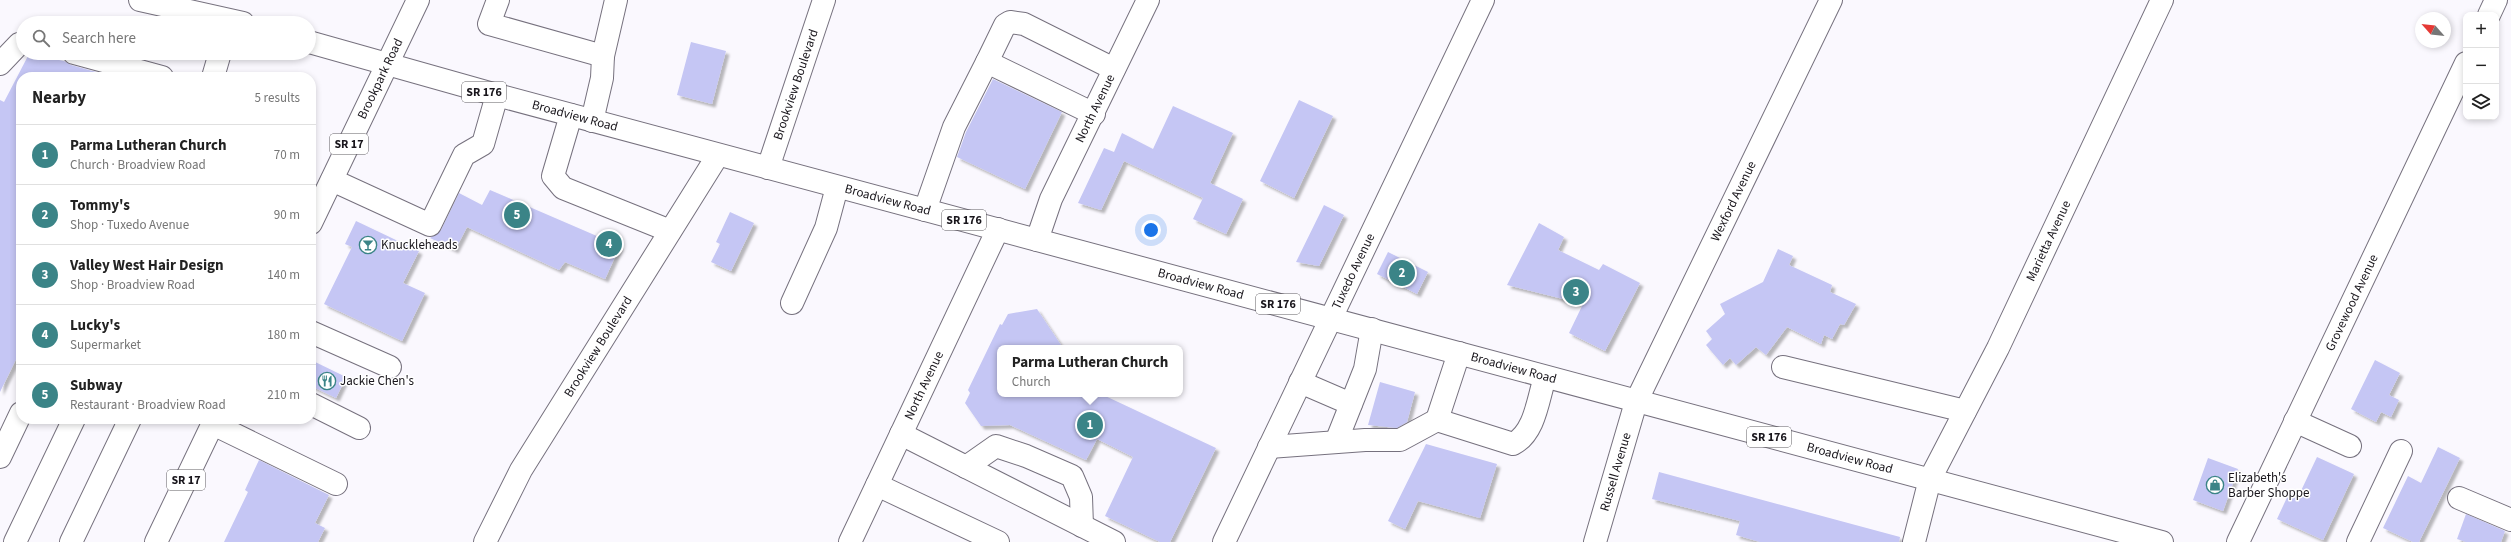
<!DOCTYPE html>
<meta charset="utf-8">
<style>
body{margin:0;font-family:"Source Sans 3",sans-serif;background:#f2f2f2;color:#222}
.controls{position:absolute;right:12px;top:12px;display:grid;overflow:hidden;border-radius:8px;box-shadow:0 2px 6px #0003}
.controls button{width:36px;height:36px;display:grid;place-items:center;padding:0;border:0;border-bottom:1px solid #e0e0e0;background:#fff;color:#222;font:20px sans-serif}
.compass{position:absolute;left:2415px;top:12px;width:36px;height:36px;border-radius:50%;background:#fff;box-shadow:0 2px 6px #0003;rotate:297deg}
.you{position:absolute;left:1151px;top:230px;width:14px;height:14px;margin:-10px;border:3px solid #fff;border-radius:50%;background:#1a73e8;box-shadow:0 0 0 6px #1a73e833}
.badge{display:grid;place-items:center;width:26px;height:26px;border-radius:50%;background:#3b8487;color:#fff;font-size:13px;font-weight:700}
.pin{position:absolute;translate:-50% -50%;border:2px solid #fff;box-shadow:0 1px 4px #0006}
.popup{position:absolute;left:997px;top:345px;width:186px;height:52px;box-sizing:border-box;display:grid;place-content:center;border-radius:8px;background:#fff;filter:drop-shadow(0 1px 3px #0005);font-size:13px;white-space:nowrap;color:#767676}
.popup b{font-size:15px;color:#222}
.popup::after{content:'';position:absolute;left:50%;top:100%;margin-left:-8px;border:8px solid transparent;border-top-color:#fff}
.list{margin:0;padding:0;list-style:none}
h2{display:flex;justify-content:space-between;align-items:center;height:52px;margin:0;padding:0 16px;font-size:17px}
h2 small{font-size:13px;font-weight:400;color:#767676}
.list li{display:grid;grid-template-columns:26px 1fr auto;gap:12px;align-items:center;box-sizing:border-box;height:60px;padding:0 16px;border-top:1px solid #e0e0e0}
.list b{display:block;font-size:15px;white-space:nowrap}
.list p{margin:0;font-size:13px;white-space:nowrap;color:#767676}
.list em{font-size:13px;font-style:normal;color:#767676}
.icon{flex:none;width:22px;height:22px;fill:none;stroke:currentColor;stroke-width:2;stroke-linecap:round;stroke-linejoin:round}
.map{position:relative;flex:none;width:2511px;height:542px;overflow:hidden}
.search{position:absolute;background:#fff;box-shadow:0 2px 6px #0003;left:16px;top:16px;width:300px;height:44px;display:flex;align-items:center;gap:10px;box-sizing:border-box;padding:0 14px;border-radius:22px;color:#767676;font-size:15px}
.panel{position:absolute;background:#fff;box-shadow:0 2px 6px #0003;left:16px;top:72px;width:300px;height:352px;border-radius:16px}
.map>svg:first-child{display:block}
.building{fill:#c5c6f4;filter:url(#shadow)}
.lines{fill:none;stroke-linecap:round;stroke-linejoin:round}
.minor-casing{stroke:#76717e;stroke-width:24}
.major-casing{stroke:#76717e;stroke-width:24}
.minor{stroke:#fff;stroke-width:22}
.major{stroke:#fff;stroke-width:22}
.labels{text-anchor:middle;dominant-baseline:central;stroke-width:3;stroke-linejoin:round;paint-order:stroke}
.shield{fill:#fff;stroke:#5e5c60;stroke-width:1}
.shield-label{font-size:12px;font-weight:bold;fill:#19161c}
.street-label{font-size:13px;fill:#19161c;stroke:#fff}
.poi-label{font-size:13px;fill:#19161c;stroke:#fff;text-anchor:start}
</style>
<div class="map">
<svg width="2511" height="542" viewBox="0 0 2511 542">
<defs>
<filter id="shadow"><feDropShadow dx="3.5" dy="3.5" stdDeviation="1" flood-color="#0004"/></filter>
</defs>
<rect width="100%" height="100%" fill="#faf8fe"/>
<path class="building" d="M691,42L726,51L712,104L677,95Z
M29,54L64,61L71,65L107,75V77H21V349L0,392V100L4,102Z
M993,79L1062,112L1025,189L957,157L966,132Z
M1299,100L1333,116L1294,198L1260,181Z
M1173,106L1233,133L1210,183L1243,199L1226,234L1193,219L1203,198L1124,161L1101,210L1078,203L1104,148L1114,152L1122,133L1153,149Z
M490,190L620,246L605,279L565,262L559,270L467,227L455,250L430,238L441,230L459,193L482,205Z
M1324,205L1344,215L1319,266L1296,262Z
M730,212L754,223L731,271L711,262L720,244L716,242Z
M356,221L419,251L403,283L425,293L402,341L324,304L352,247L345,244Z
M1539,223L1564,237L1558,250L1599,270L1603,264L1640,283L1605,351L1569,333L1583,304L1507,285Z
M1778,249L1793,256L1789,265L1832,285L1830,292L1856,304L1844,325L1840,324L1832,339L1824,335L1821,344L1787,327L1766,355L1756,347L1736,365L1730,358L1723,365L1706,345L1712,339L1706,331L1725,314L1720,304L1763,282Z
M1388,252L1428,272L1417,294L1377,274Z
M1037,309L1063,348H1000V394H1101L1216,448L1170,542H1160L1105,516L1133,457L1097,439L1086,460L1010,425L981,426L965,403L970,393L968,390L1000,324L1002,325L1008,314Z
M311,360L346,377L336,398L311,386Z
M2375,360L2400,373L2389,395L2399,400L2391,417L2381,412L2376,422L2351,409Z
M1380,382L1415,392L1407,422L1397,428L1368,425Z
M1426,444L1497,464L1480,518L1418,501L1405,529L1388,521Z
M2438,447L2460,458L2419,542H2413L2383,528L2408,476L2421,483Z
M2317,457L2354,474L2323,540L2277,519L2290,491L2299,495Z
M2208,458L2238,469L2223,511L2193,500Z
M259,460L329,495L315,523L325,528L318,542H224L248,492L245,490Z
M1659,472L1900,537L1899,542H1760L1736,535L1740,521L1652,499Z
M2466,514L2505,531L2501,542H2466L2457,539Z"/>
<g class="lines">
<defs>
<g id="minor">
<path d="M498,0L489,24L603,56L602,78L592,121"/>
<path d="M2489,15L2496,0"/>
<path d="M74,53L162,77"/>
<path d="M603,56L616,0"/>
<path d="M987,62L1005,25L1010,22L1024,24L1114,69"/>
<path d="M0,64L19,44L23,43"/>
<path d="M213,77L220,53"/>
<path d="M571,115L553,176L563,188L670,231"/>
<path id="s1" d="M768,168L824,0"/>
<path d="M332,180L430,225L464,155L483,144L497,95"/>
<path d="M925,210L954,127L987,62L1094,114"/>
<path id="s2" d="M1037,240L1051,199L1148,0"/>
<path d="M792,303L826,228L837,187"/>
<path d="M311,332L390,367"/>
<path d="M1783,367L1965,411"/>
<path d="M1300,382L1351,404"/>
<path d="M311,404L359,428"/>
<path d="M1437,420L1459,353"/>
<path d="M2295,421L2350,446"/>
<path d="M213,424L336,484"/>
<path d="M901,434L1114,542"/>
<path d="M1336,442L1365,369L1372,329"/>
<path d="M1269,447L1365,440H1400L1437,420L1513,444C1535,433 1538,399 1545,377"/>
<path d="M0,457L21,413"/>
<path d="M966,467L996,446L1026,456L1072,476L1081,497L1082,526"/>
<path d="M877,485L998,542"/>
<path d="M2459,498L2511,520"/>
<path d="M15,542L74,419"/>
<path d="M71,542L130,419"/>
<path id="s3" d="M485,542L521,470L718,155"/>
<path id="s4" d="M850,542L998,229"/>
<path id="s5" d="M1224,542L1483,0"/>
<path id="s6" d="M1595,542L1636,402L1831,0"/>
<path id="s7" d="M1914,542L1930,479L1998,348L2162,0"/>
<path id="s8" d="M2238,542L2466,63"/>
<path d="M2358,542L2401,451"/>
</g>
<g id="major">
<path d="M140,0L243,23"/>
<path id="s9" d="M309,42L497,95L2162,542"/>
<path id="s10" d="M311,223L418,0"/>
<path d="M156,542L215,419"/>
</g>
</defs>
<use href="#minor" class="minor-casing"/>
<use href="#major" class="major-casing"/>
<use href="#minor" class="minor"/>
<use href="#major" class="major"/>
</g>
<defs>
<symbol id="bar-ring" viewBox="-11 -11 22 22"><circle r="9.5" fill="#fff" stroke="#3b8487" stroke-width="1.5"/><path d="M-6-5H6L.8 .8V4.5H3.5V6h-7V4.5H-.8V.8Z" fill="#3b8487"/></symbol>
<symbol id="restaurant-ring" viewBox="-11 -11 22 22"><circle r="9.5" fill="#fff" stroke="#3b8487" stroke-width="1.5"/><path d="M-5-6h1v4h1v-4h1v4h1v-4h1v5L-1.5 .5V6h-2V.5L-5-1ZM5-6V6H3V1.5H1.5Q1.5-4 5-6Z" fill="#3b8487"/></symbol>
<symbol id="shop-ring" viewBox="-11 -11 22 22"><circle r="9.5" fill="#fff" stroke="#3b8487" stroke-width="1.5"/><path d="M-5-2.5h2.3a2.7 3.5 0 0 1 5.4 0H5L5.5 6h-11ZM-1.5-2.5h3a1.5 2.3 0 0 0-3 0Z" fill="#3b8487"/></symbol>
</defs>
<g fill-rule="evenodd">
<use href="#bar-ring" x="358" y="235" width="20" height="20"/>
<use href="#restaurant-ring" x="317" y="371" width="20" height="20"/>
<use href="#shop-ring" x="2205" y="475" width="20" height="20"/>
</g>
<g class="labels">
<g class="shield">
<rect x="462" y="82" width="44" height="20" rx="3"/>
<rect x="330" y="134" width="38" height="20" rx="3"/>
<rect x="942" y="210" width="44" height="20" rx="3"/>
<rect x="1256" y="294" width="44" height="20" rx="3"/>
<rect x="1747" y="427" width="44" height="20" rx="3"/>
<rect x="167" y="470" width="38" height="20" rx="3"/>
</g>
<g class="shield-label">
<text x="484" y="92">SR 176</text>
<text x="349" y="144">SR 17</text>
<text x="964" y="220">SR 176</text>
<text x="1278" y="304">SR 176</text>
<text x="1769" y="437">SR 176</text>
<text x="186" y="480">SR 17</text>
</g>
<g class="street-label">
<text stroke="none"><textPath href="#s10" startOffset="160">Brookpark Road</textPath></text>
<text stroke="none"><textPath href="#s1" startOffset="88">Brookview Boulevard</textPath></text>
<text stroke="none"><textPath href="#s2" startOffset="144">North Avenue</textPath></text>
<text stroke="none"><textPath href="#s9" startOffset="276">Broadview Road</textPath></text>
<text stroke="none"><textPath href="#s9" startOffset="600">Broadview Road</textPath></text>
<text stroke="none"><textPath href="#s6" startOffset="369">Wexford Avenue</textPath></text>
<text stroke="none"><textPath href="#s7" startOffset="331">Marietta Avenue</textPath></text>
<text stroke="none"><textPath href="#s5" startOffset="300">Tuxedo Avenue</textPath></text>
<text stroke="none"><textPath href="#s9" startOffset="924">Broadview Road</textPath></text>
<text stroke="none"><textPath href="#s8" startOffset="265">Grovewood Avenue</textPath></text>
<text stroke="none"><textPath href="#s3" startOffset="226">Brookview Boulevard</textPath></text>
<text stroke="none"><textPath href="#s9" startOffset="1248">Broadview Road</textPath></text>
<text stroke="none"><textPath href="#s4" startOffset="173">North Avenue</textPath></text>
<text stroke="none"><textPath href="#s9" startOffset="1596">Broadview Road</textPath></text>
<text stroke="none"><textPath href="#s6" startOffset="73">Russell Avenue</textPath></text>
</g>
<g class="poi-label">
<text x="381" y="245">Knuckleheads</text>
<text x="340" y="381">Jackie Chen's</text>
<text x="2228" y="478">Elizabeth's<tspan x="2228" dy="15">Barber Shoppe</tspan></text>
</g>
</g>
</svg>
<div class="controls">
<button>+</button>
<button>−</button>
<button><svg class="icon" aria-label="layers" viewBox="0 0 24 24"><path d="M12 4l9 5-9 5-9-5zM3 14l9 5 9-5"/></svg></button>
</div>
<svg class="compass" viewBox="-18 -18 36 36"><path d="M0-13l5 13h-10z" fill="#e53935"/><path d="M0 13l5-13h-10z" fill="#767676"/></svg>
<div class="you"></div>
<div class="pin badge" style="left:1090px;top:425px">1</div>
<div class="popup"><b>Parma Lutheran Church</b>Church</div>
<div class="pin badge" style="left:1402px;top:273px">2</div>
<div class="pin badge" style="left:1576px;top:292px">3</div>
<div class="pin badge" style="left:609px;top:244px">4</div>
<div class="pin badge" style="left:517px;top:215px">5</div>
<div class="search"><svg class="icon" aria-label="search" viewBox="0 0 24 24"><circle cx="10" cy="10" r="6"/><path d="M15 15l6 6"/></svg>Search here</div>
<section class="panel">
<h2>Nearby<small>5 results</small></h2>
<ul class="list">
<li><span class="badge">1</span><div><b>Parma Lutheran Church</b><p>Church · Broadview Road</p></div><em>70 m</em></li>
<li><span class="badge">2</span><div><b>Tommy's</b><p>Shop · Tuxedo Avenue</p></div><em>90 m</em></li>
<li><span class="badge">3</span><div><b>Valley West Hair Design</b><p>Shop · Broadview Road</p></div><em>140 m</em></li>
<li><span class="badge">4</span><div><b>Lucky's</b><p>Supermarket</p></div><em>180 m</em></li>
<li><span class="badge">5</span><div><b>Subway</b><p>Restaurant · Broadview Road</p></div><em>210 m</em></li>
</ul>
</section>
</div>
